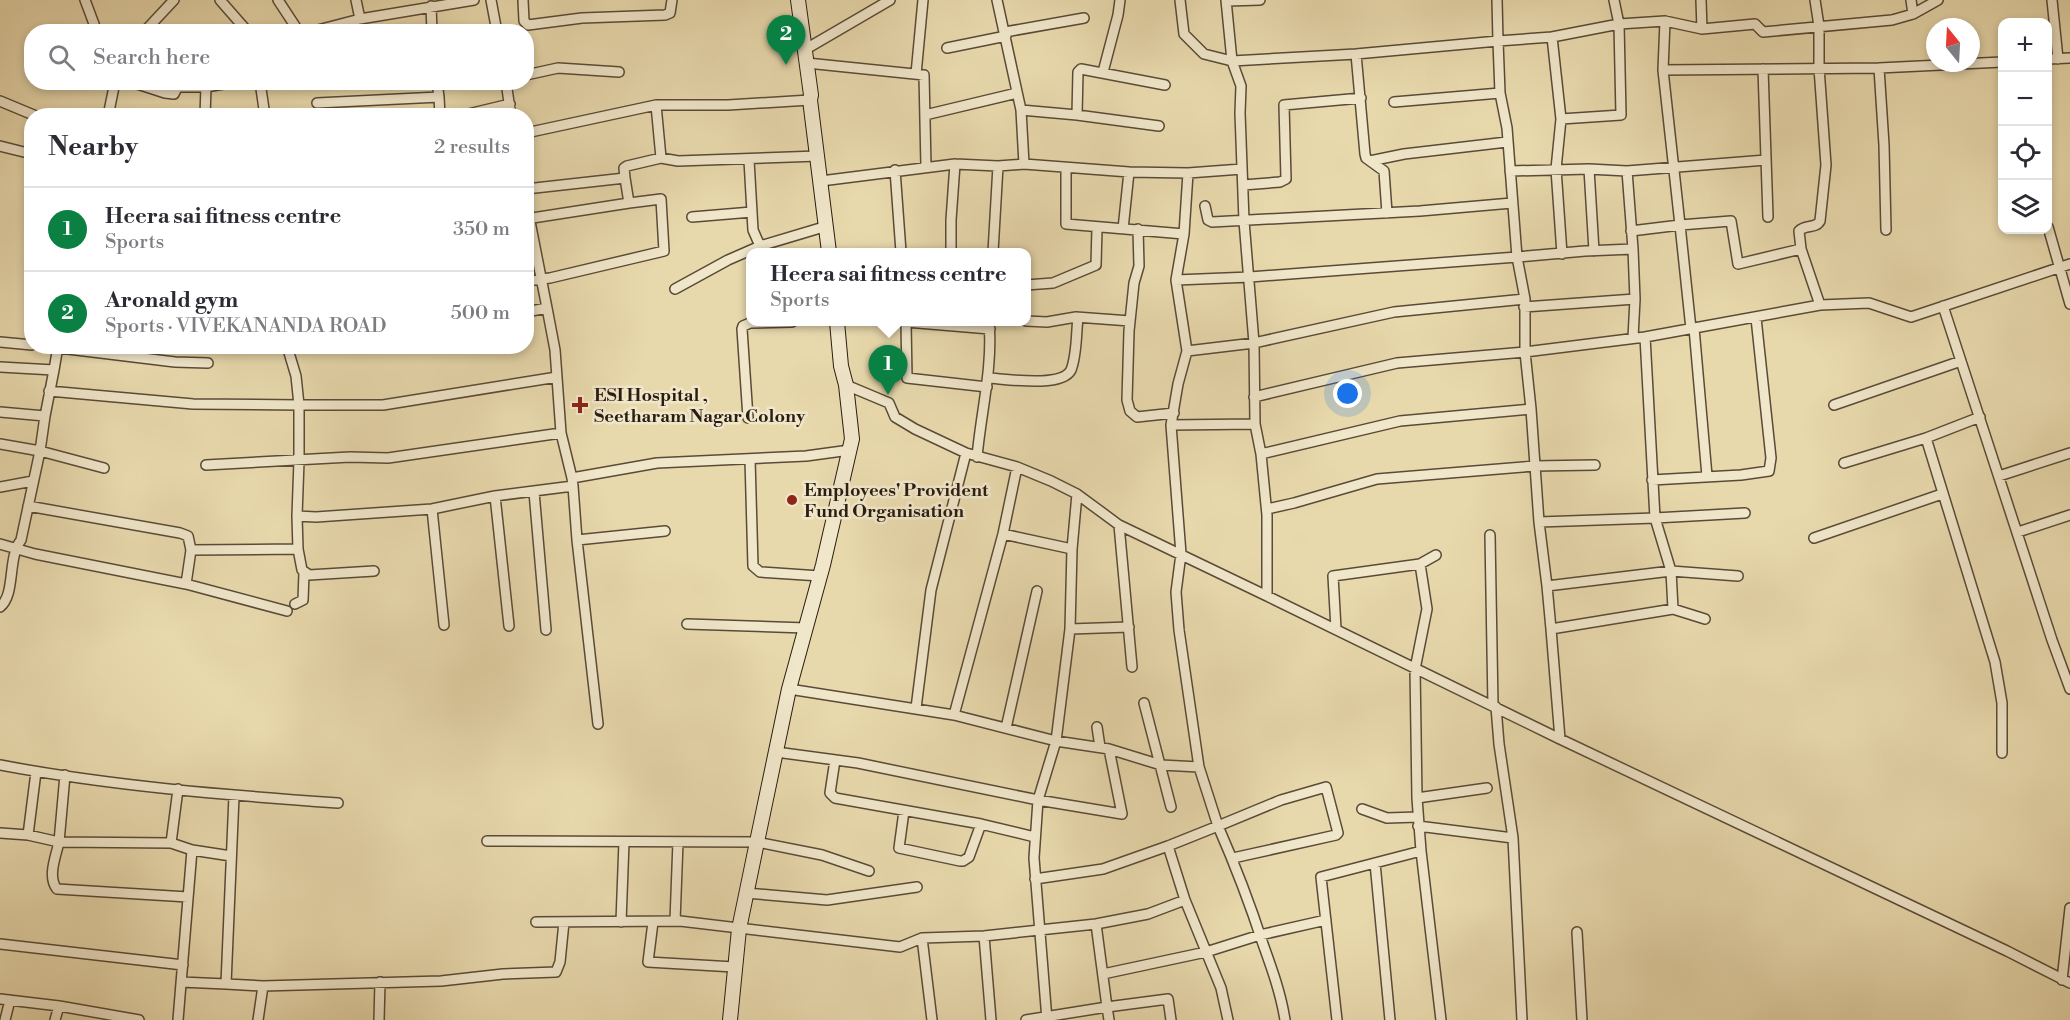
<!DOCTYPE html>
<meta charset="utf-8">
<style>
body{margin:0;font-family:"Libre Bodoni",serif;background:#f7f7f7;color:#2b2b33}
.controls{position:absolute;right:18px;top:18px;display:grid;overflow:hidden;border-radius:12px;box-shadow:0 3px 9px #0003}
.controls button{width:54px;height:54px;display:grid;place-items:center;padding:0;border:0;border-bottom:2px solid #e1e1e2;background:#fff;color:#2b2b33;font:30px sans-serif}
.compass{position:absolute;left:1926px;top:18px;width:54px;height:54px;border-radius:50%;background:#fff;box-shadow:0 3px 9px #0003;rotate:342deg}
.you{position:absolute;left:1348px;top:394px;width:21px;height:21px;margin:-15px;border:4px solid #fff;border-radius:50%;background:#1a73e8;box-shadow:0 0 0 9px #1a73e833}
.badge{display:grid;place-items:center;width:39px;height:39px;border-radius:50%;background:#0b8043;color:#fff;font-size:20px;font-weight:700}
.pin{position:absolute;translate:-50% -50px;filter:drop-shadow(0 2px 3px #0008)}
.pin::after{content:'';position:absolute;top:32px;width:21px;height:18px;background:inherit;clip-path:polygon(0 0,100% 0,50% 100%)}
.popup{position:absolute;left:746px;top:248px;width:285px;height:78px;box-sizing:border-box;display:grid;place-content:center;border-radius:12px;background:#fff;filter:drop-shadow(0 2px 4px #0005);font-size:20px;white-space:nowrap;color:#7c7c81}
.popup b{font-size:22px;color:#2b2b33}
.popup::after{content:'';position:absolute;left:50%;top:100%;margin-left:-12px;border:12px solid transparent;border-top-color:#fff}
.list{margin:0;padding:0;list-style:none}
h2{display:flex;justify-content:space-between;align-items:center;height:78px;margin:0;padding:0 24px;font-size:26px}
h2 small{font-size:20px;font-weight:400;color:#7c7c81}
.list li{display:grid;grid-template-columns:39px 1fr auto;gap:18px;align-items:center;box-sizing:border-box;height:84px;padding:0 24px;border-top:2px solid #e1e1e2}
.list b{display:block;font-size:22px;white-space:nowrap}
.list p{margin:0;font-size:20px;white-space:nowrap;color:#7c7c81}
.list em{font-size:20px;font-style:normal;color:#7c7c81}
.icon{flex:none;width:33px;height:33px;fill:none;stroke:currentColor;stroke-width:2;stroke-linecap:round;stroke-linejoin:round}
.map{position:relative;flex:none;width:2070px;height:1020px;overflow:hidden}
.search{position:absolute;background:#fff;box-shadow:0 3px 9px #0003;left:24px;top:24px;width:510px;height:66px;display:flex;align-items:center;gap:15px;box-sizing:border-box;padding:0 21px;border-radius:24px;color:#7c7c81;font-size:22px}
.panel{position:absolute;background:#fff;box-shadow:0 3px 9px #0003;left:24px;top:108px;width:510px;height:246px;border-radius:24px}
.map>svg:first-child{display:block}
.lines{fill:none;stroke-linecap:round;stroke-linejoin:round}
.street-casing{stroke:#594b37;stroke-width:12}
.secondary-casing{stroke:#291c10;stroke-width:16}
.street{stroke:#f0e6ca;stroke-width:9}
.secondary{stroke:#f0e6ca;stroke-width:14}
.poi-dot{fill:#8f2418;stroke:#f0e6ca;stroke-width:2}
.labels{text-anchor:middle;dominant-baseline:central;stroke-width:5;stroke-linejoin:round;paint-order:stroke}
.poi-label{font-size:18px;font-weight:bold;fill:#291c10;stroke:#f0e6ca;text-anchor:start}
</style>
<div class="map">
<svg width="2070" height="1020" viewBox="0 0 2070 1020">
<rect width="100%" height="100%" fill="#e8d9ad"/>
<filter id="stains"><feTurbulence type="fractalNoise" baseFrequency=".00333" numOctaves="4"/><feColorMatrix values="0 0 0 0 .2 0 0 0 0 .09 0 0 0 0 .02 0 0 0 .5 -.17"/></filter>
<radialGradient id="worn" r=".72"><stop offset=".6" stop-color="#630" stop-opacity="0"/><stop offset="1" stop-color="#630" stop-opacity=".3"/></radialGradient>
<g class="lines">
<defs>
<path id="street" d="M85,0L97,32
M220,0L248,32
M278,0L299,32
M356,0L360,19
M491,0L497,32
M523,0L524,21L528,25L582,18L665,15L670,13L672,0
M997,0L1021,110L1024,164
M1180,0L1184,34L1204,54L1232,61L1356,54L1498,41L1497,0
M1226,0L1232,61L1241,86L1240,113L1244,221L1254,343L1255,424L1261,454
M1614,0L1619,24L1665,21L1702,29L1755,24L1763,32L1892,20L1913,14L1911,0
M1701,0L1702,29
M2052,0L2058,59
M1227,1L1260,0
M431,6L432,32
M1913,14L1938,0
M1665,21L1663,70L1879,68L2002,62
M1619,24L1621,115L1561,119L1552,37Z
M144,32L174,0
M310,32L360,19L474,0
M1005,32L1084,18
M1552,37L1498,41L1500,93L1507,128L1517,257L1585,251L1633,249L1627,171
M947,48L1006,36
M806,49L890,0
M1356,54L1365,154L1366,158L1384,171L1387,213
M2048,59L2070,58
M807,63L924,75L926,167
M1879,68L1884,145L1886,230
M1763,69L1768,217
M1663,70L1680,225L1731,221L1738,264L1801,249L1820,305
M1103,72L1118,15L1120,0
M916,74L923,0
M526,75L558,68L619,72
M131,82L165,93L174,94L177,88L181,87H206L235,82
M260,82L265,116
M506,82L511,116
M439,97L440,116
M0,101L36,116
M1394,102L1500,93
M317,103L439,97L437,82
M656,105L661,158
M1021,110L1077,115L1078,72L1081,69L1165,85
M925,115L1017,93
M1077,115L1159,126
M108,116L115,82
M205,116L206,87
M460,116L510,104
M1561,119L1556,169L1562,254
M526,133L656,105H728L810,100
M0,146L32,154
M749,160L753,230L760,246
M1370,161L1404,154L1507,142
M1066,168V224L1184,234
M1589,169L1627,171L1766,160
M895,170L901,252
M1510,171L1589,169L1594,251
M1188,173L1184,234L1176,280L1187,351L1178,384L1171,425L1181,554L1176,592L1179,630L1199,767L1218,826L1281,800L1326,787L1338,833L1336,835L1233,858
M821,181L955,164L998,166L1024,164L1129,172L1188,173L1242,169
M1243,185L1280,182L1286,179L1284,105L1361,98
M526,189L625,178L624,168L627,166L661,158L678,161L818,156
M526,201L547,308
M1205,206L1208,220L1212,222L1420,211L1512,203
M692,217L752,212
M526,219L629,203L625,178
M2048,227L2070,304
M1123,229L1129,172
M1138,229L1139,266L1134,283L1129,331L1127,400L1130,411L1137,417L1174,413
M1631,231L1680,225L1691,329
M1633,249L1635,299L1633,338
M1801,249L1799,231C1805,224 1816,229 1820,221L1826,165L1819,68V26L1815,0
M951,252V220L955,164
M993,252L998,166
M1176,280L1250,277L1517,257L1525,299V352L1531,409
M526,281L550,278L664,251L661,199L629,203
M1026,285L1053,283L1096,265L1097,228
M675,289L728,260L760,246L827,226
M1943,306L2052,640L2070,689
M1524,307L1635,299
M526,312L547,308L555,350L561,433L572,478L657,463L806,456L850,450
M1026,321L1047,322L1076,317L1130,321
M906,322L907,378L987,387
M906,322L990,329
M1694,328L1707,476
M0,342L32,345
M43,346L175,362L208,363
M1187,351L1254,343L1394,312L1525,299
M0,367L54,370L58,346
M557,377L383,405H299V461L297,516L316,517L432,509L495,496L573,486L572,478
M988,378C1006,379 1062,388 1071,370C1077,355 1076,334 1078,318
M846,385L889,403L895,417L915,429L966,453L1017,467L1051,481L1077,494L1119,525L1267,596V515L1261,454L1400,421L1531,409L1539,522
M49,391L193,404L299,405L296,376L287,346
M1254,397L1397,363L1525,352L1645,337L1820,305L1869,303L1911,317L2070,264
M1834,405L1961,361
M0,412L45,416L54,370
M748,418L742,329L743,326L750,323L792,322
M1171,425L1255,424
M1926,438L1995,662L2002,703V753
M0,444L40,451L45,416
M977,457C981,412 993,367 989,322
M750,459L753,566L760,572L820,576
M1844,463L1926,438L1980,417
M206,465L350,457L388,458L561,433
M1999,476L2070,453
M1652,480L1741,475L1769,471L1771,458L1756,318
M573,486L577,540L598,724
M0,487L33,481
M534,492L546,630
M495,496L509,626
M28,506L180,533L188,536L191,550L298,549L297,516
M432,509L444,625
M1267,509L1294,503L1377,479L1534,466L1595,465
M1119,525L1132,667
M2018,532L2070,515
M1003,534L1072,549
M1490,535L1493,706
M1814,538L1942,494
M577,540L665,531
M0,544L35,554L186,584
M298,549L302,570L309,575L374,571
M191,550L186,584L287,611
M1420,564L1427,609L1415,669L1417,798L1421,851
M1547,586L1539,522L1655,518L1645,337
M1267,596L1560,739L2007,951L2070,983
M295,604L303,600L304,573
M0,607C16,594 7,558 21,540L40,451L104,468
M1673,609L1671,571L1655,518L1745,513
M687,624L806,628
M1070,629L1129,627
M1336,629L1333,576L1420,564L1436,555
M1551,629L1547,586L1671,571L1738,576
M789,689L954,715L1056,741L1109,749L1161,765L1199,767
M1144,703L1171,807
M1496,707L1499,744L1513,838L1522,1020
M916,708L931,590L966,453
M954,715L1003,534L1017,467
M1097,727L1100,747
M1006,728L1037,591
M1560,739L1551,629L1673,609L1705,619
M776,752L858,763L1038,800L1122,814L1109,749
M835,760L830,793L835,798L981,824L1035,837
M0,765C111,786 225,795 338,803
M65,775L59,842L171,843L192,850L178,1020
M1417,798L1487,788
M1362,809L1387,818L1418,817
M904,811L899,848L960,861H963L969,857L981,824
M1418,826L1513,838
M0,833L28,835L59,842C56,856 47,877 57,889L188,897
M28,835L36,772
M487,841L757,842L822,855L869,871
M171,843L178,789
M192,850L231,856
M1375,863L1390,1020
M1035,879L1103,869L1168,846
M746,893L827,900L917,887
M1185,900L1221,988L1228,1020
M675,921L678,842
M536,922L680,921L900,947L922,938L984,936L1096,924L1148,914L1185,900L1168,846L1218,826C1235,865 1250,904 1263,944C1272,969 1281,994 1285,1020
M621,922L624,842
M653,922L648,962L734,967
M1096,924L1107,1007L1168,999L1171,1020
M1577,932L1582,1020
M984,936L991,1020
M922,938L932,1020
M0,944L183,965
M1103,974L1206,952L1260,935L1326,920
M2062,980L2070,908
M181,982L226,984L234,796
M226,984L263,986L441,981L503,974L556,972L560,962L564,922
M0,999L59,1006L139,1020
M5,1020L10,1000
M55,1020L59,1006
M258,1020L263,986
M379,1020L380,982
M1026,1020L1107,1007L1109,1020
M1047,1020L1034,858L1038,800L1056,741L1070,629L1072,549L1077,494
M1337,1020L1321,877L1421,851L1441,1020"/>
<path id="secondary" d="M798,0L811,95L810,100L829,252
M730,1020L739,929L757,842L789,689L823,565L852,439L846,385L841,366L837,322"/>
</defs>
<use href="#street" class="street-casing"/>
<use href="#secondary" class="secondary-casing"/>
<use href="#street" class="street"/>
<use href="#secondary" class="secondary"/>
</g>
<g class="poi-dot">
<path d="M577 396h6v6h6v6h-6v6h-6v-6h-6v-6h6z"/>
<circle cx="792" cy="500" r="6"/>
</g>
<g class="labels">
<g class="poi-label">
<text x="594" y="395">ESI Hospital ,<tspan x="594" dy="21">Seetharam Nagar Colony</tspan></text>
<text x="804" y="490">Employees' Provident<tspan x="804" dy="21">Fund Organisation</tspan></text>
</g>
</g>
<rect width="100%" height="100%" filter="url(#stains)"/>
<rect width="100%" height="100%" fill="url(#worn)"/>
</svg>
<div class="controls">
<button>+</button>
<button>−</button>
<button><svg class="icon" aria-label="locate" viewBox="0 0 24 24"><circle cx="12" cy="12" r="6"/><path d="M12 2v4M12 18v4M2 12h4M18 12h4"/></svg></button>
<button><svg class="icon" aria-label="layers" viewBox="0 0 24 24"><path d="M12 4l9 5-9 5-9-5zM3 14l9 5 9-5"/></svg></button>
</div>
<svg class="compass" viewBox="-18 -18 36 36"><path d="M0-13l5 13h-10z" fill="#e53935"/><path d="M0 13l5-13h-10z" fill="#7c7c81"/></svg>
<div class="you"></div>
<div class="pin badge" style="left:888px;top:395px">1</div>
<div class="popup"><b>Heera sai fitness centre</b>Sports</div>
<div class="pin badge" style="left:786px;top:65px">2</div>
<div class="search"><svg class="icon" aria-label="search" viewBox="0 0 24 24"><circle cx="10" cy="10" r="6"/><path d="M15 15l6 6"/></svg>Search here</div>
<section class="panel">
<h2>Nearby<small>2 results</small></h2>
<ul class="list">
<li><span class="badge">1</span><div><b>Heera sai fitness centre</b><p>Sports</p></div><em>350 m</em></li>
<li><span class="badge">2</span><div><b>Aronald gym</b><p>Sports · VIVEKANANDA ROAD</p></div><em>500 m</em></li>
</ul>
</section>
</div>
